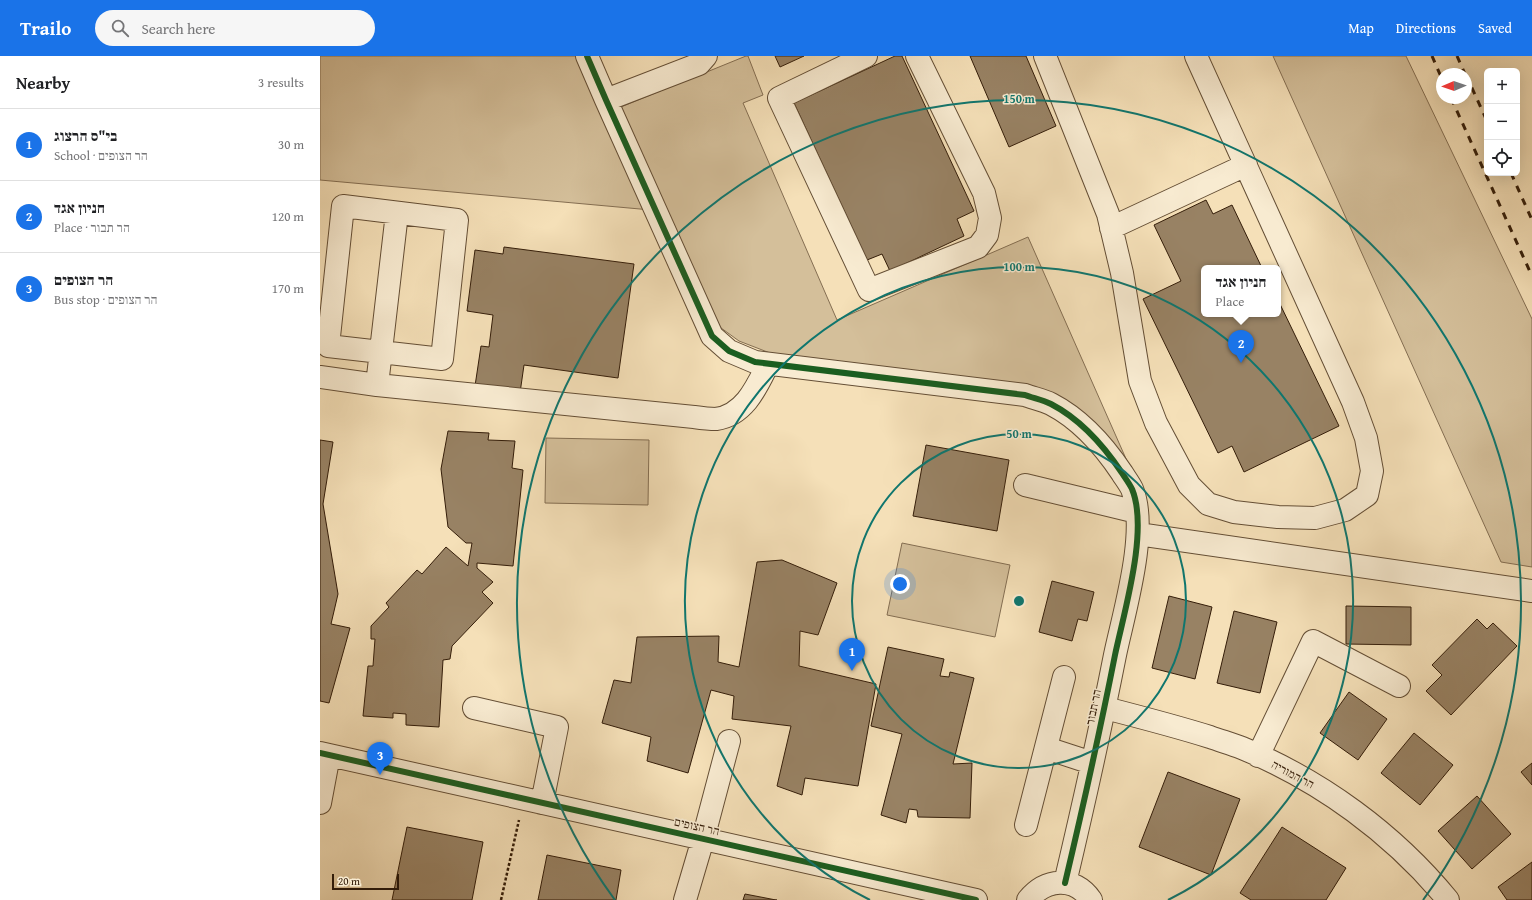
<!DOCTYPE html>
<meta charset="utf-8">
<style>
body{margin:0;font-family:"Gentium Book Plus","Frank Ruhl Libre",serif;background:#f6f6f6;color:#202124}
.controls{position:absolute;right:12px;top:12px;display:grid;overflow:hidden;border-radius:6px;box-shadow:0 4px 16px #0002}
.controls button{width:36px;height:36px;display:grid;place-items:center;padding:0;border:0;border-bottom:1px solid #e0e0e0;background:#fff;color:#202124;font:20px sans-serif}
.compass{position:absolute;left:1116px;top:12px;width:36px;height:36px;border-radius:50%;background:#fff;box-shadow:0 4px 16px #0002;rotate:268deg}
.scale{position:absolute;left:12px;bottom:10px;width:67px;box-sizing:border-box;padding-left:4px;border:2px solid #341d09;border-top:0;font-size:11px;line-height:14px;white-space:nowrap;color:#341d09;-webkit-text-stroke:3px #f8ebd1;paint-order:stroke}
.you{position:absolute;left:580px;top:528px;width:14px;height:14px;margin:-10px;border:3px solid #fff;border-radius:50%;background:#1a73e8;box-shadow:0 0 0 6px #1a73e833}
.badge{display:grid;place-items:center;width:26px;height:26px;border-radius:50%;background:#1a73e8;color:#fff;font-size:13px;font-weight:700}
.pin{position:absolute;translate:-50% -33px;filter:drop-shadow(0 1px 2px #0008)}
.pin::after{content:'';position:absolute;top:21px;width:14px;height:12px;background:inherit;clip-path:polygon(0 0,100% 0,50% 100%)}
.popup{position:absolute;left:881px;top:209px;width:80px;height:52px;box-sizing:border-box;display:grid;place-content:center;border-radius:6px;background:#fff;filter:drop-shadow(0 1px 3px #0005);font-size:13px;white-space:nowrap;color:#757577}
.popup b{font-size:15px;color:#202124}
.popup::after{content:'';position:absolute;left:50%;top:100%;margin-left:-8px;border:8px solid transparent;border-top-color:#fff}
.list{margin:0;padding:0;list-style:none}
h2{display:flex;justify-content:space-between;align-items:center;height:52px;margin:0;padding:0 16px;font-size:17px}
h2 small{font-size:13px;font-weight:400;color:#757577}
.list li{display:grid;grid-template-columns:26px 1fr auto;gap:12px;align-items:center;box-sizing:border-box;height:72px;padding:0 16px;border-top:1px solid #e0e0e0}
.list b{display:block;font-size:15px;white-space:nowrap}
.list p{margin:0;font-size:13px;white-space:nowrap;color:#757577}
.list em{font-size:13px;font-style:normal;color:#757577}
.icon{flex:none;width:22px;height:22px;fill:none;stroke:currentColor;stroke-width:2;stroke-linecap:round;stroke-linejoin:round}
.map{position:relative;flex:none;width:1212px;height:844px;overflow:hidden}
header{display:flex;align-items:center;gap:24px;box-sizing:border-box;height:56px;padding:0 20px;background:#1a73e8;color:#fff}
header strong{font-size:19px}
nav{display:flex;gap:22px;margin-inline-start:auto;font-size:14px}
.search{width:280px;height:36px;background:#f6f6f6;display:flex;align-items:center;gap:10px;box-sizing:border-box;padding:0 14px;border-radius:22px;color:#757577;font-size:15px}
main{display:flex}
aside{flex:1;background:#fff}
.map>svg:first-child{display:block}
.green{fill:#d4bf9a;stroke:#846e52}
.building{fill:#988264;stroke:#341d09}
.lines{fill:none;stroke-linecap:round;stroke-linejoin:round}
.minor-casing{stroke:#644e35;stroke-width:24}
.path{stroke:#341d09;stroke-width:2.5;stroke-dasharray:3 2;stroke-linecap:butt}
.minor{stroke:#f8ebd1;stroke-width:22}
.rail{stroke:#341d09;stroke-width:3;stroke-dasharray:7 7;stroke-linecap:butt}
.cycleway-casing{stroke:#f8ebd1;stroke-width:8}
.cycleway{stroke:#1b5e20;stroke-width:6}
.ring{fill:none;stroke:#0f766e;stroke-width:2}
.labels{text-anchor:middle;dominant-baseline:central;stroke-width:3;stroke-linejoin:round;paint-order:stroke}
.street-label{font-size:12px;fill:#341d09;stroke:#f8ebd1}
.centre{fill:#0f766e;stroke:#f8ebd1;stroke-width:2}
.ring-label{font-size:12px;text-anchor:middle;font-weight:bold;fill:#0f766e;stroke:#f8ebd1;stroke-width:3;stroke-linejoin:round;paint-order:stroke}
</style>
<header>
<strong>Trailo</strong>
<div class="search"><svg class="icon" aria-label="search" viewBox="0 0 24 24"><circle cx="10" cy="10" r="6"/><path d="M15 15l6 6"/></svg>Search here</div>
<nav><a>Map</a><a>Directions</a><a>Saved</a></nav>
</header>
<main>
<aside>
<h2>Nearby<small>3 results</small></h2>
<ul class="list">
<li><span class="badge">1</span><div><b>בי&quot;ס הרצוג</b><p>School · הר הצופים</p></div><em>30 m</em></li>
<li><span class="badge">2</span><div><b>חניון אגד</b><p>Place · הר תבור</p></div><em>120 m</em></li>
<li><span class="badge">3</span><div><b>הר הצופים</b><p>Bus stop · הר הצופים</p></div><em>170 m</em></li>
</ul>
</aside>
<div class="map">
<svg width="1212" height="844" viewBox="0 0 1212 844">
<rect width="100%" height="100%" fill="#f5e0b8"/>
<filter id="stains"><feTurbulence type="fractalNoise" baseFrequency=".005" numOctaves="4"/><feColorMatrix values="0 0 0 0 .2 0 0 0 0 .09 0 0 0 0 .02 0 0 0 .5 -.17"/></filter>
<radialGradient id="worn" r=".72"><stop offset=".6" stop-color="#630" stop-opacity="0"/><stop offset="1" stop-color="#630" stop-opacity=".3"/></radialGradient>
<path class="green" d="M0,0H261L331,154L0,124Z
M426,0H428L443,39L423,47L517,264L708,181L807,405L765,361L450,297L419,285L397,269L296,53Z
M953,0H1086L1212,263V511L1181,506Z
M226,382L329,384L328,449L225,447Z
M582,487L690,509L675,581L567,559Z"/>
<path class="building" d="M455,0H484L460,11Z
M575,0H582L654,155L637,163L644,180L570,215L562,198L547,204L474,47Z
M650,0H706L736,70L689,91Z
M886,144L893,158L912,149L942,212H884V258H958V244L1019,370L924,416L912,390L898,397L823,243L861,225L834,169Z
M184,191L314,208L298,322L204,309L200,337L155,330L161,290L169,291L173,259L147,255L155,194L183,198Z
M128,375L169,377L168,384L195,385L192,412L203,414L193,510L157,507V512L173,526L162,536L173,547L132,590L130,603L123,604L119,671L86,669V658L73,657V662L43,660L48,610H53L55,583H51V570L69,551L66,547L97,514L102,518L126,491L148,510L152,487H146L128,471L121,413Z
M0,384L13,386L3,448L18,538L11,568L30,572L9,647L0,645Z
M606,389L689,404L677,475L593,460Z
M462,504L517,527L498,579L480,575L479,610L556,628L538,730L485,722L482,739L457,730L471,670L412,663L414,640L391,634L368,717L327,705L331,681L282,667L294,624L311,627L317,581L399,580L398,606L419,611L437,506Z
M732,525L774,536L767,565L758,563L752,585L719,576Z
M849,540L892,551L875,623L832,612Z
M1026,550L1091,551V589L1026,588Z
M914,555L957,566L940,637L897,627Z
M1157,563L1167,573L1173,567L1197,590L1131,659L1106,635L1122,619L1112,609Z
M568,591L624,603L620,620L629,621L630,616L654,622L633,708L652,707L650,762L598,761L597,754L589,753L586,767L561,759L582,678L551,670Z
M1029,636L1067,663L1038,704L1000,677Z
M1094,677L1133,709L1100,749L1061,717Z
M1212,707V729L1201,716Z
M848,716L920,743L891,819L819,791Z
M1157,740L1191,778L1152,813L1118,775Z
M87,771L163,786L152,844H72Z
M962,771L1026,812L1006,844H931L920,837Z
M227,799L301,814L296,844H218Z
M1212,806V844H1187L1178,831Z
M425,838L456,844H457H423Z"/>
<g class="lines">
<defs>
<path id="minor" d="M267,0L286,44L392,280L409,295L435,306L705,339C713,342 723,344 731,348C760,363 784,390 802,417C805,422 809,427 812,433C829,474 804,556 795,599C780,675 763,751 745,827
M546,0L459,42L549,234L658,191L667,179L670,162L664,137L597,0
M725,0L788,158L802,217L820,325L836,367L869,429L888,448L914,456L958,461L995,462L1025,454L1047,439L1052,415L1046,382L1033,346L876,0
M286,44L379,8L386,0
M23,150L137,164L122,303L8,290Z
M791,172L926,109
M0,321L57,329L374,361C381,362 389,363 396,363C425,359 437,330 448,308
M57,329L77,157
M705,429L817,456
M818,478L1212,535
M154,652L237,671L222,747
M785,652C820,661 855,670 890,681C901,685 912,688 922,692C1001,725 1073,777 1128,844
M726,692L772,707
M0,697L656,844
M938,700L993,585L1079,630
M0,747L9,699
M706,769L744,621
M365,844L383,783L409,685
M708,844C725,823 754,819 771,844"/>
</defs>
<use href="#minor" class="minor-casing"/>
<path class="path" d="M181,844L199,764"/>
<use href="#minor" class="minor"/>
<path class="rail" d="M1112,0L1122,23
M1137,0L1145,18
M1146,19L1167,65
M1131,42L1212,220
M1191,117L1212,164"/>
<defs>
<path id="cycleway" d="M267,0L286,44L392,280L409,295L435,306L705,339C713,342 723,344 731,348C760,363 784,390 802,417C805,422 809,427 812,433C829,474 804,556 795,599C780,675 763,751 745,827
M0,697L656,844"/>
</defs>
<use href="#cycleway" class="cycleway-casing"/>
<use href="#cycleway" class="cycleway"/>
</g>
<g class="ring">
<circle cx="699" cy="545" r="167"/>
<path d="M550 844A334 334 0 1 1 848 844"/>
<path d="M295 844A502 502 0 1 1 1103 844"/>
</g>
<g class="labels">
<g class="street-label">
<text transform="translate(773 651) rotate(-78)">הר תבור</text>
<text transform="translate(973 718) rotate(28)">הר המוריה</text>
<text transform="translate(377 770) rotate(13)">הר הצופים</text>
</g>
</g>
<circle cx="699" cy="545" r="6" class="centre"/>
<g class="ring-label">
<text x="699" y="47">150 m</text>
<text x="699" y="215">100 m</text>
<text x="699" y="382">50 m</text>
</g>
<rect width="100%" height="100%" filter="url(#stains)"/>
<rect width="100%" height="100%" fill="url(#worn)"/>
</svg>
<div class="controls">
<button>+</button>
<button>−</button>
<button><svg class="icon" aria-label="locate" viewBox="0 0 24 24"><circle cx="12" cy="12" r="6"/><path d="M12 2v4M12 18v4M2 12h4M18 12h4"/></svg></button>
</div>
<svg class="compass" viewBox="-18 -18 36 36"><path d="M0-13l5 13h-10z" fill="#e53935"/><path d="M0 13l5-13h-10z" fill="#757577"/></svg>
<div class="scale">20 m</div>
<div class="you"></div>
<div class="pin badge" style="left:532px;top:615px">1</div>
<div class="pin badge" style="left:921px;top:307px">2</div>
<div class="popup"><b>חניון אגד</b>Place</div>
<div class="pin badge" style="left:60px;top:719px">3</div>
</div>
</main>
